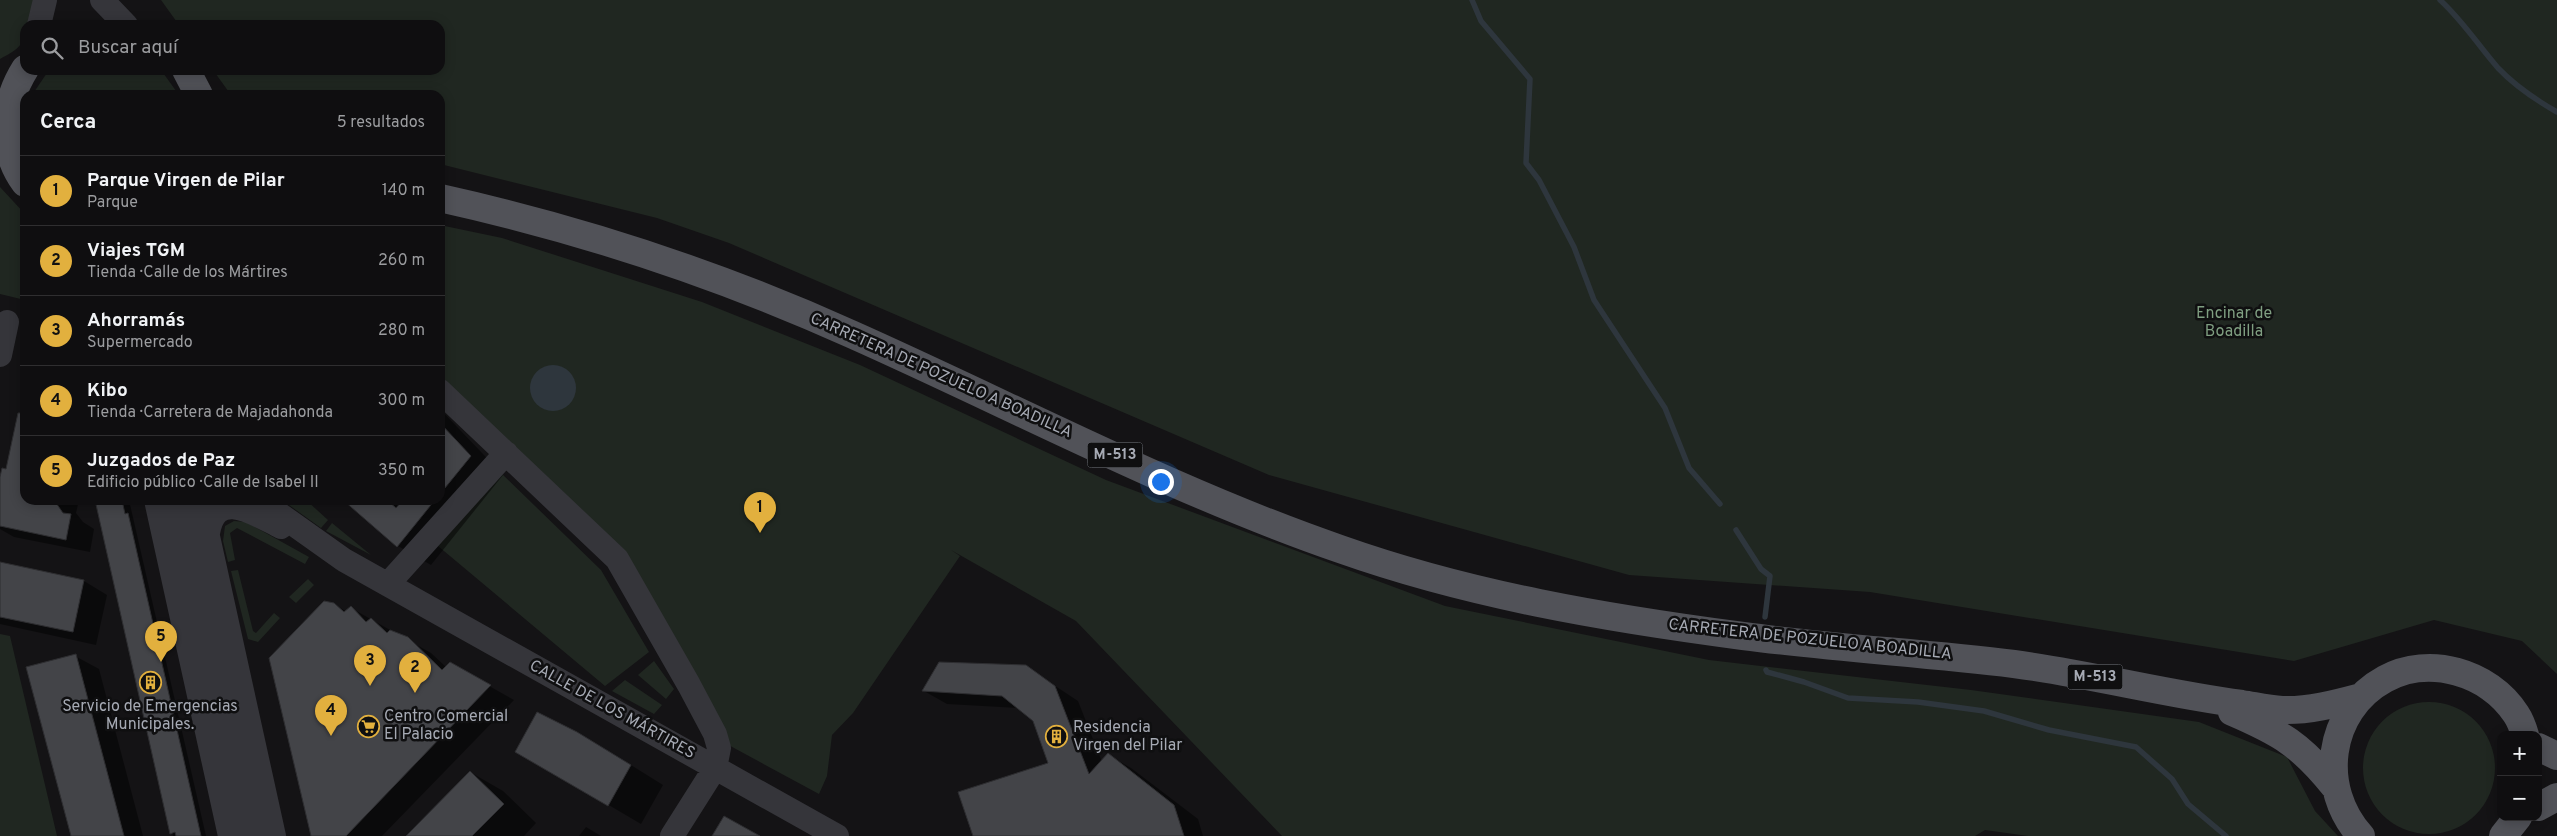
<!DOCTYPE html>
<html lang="es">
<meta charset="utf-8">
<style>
body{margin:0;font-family:Overpass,sans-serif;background:#181719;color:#f1f3f6}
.controls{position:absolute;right:15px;bottom:15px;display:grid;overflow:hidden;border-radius:10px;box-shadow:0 2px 12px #0003}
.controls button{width:45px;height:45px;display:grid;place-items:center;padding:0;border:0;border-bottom:1px solid #2f2e30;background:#0f0e10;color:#f1f3f6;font:25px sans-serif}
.you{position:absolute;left:1160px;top:481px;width:18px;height:18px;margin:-12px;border:4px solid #fff;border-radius:50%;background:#1a73e8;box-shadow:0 0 0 8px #1a73e833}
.badge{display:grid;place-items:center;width:32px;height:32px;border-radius:50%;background:#e2b03e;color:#111;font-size:16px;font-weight:700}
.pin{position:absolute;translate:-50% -41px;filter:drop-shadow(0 1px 2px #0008)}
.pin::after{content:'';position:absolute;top:26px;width:18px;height:15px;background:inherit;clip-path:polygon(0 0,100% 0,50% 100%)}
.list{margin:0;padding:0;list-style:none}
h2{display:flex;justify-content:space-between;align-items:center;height:65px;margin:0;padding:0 20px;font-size:21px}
h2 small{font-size:16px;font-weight:400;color:#9b9c9f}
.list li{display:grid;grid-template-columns:32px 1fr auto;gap:15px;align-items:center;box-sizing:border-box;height:70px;padding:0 20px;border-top:1px solid #2f2e30}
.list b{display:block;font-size:19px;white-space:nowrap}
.list p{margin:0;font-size:16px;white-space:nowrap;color:#9b9c9f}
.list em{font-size:16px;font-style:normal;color:#9b9c9f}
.icon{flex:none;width:28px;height:28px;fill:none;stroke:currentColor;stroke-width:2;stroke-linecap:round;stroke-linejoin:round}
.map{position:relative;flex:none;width:2557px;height:836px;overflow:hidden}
.search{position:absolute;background:#0f0e10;box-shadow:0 2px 12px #0003;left:20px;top:20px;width:425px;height:55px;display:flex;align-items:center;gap:12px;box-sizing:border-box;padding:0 18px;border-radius:15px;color:#9b9c9f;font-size:19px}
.panel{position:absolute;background:#0f0e10;box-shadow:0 2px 12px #0003;left:20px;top:90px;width:425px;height:415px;border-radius:15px}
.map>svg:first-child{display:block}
.green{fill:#202721}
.water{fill:#2e363d}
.shadow{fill:#0007}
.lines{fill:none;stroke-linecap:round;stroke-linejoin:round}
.stream{stroke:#2e363d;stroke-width:5.5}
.building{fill:#434448;stroke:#2e2e31}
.minor{stroke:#35353a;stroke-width:24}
.major{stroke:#515258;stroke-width:28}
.labels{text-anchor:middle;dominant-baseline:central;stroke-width:5;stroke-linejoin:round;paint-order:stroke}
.shield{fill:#0f0f10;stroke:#797c83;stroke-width:1}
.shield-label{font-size:15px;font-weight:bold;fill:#a6aab4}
.park-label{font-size:16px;fill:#7f9e81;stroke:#0f0f10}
.street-label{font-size:16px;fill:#a6aab4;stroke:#0f0f10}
.poi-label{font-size:16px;fill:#a6aab4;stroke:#0f0f10;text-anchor:start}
</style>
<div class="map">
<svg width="2557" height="836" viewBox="0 0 2557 836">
<rect width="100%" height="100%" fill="#141315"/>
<path class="green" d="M0,0H35L29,25H25C25,46 17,50 0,59Z
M161,0H2557V674L2522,641L2434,620L2294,661L1870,592L1629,575L1269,475L729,243L657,218L440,164V95H231L213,70H440V25H179Z
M49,70H161L179,95H32Z
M0,187L25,214V300L0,294Z
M440,225L502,238L702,302L860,365L1106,480L1445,606L1709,660L1971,690L2199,722L2287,757L2315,811L2338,836H2028L1985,830L1975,836H1282L1076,621L951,550L960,556L853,713L832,735L827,776L819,794L723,742L651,607L440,382Z
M501,473L601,570L649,652L605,686L438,546Z
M282,500H306L328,520L321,528Z
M234,521L246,522L309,557L305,564L237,528L230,533L235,560L228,562L223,541L225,526Z
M332,523L371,555L326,531Z
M238,570L253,631L256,633L274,613L280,618L258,642L248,639L231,571Z
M308,579L314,585L296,603L289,597Z
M0,634L10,636L57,836H0Z
M654,661L674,689L666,699L638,675Z
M625,680L662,705L654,714L612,691Z
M2363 768a66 66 0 1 1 132 0a66 66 0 1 1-132 0Z"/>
<path class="water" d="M530 388a23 23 0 1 1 46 0a23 23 0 1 1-46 0Z"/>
<path class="shadow" d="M440,409L503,475L431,565L398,546L345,500H401L402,503L405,500H440Z
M25,441V500H79L76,513L83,522L94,529L90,552L14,537L0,529V482Z
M96,500H129L206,836H173Z
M0,563L84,581L107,595L96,645L0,624Z
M334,604L347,612L351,608L431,653L446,667L450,664L514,700L382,836H312Z
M75,656L99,669L143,836H72Z
M1025,666L1078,701L1102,762L1108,755L1131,768L1198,819L1203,836H974L1050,764L1034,720L1020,708L947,704L924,691Z
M517,751L610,752L663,785L641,824Z
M470,772L503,791L536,823L524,836H408Z
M586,827L601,836H579Z"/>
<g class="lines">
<path class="stream" d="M1472,0L1481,21L1530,79L1526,163L1539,180L1574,247L1594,300L1665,408L1689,468L1720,504
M2440,0C2463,21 2478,45 2498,68C2515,86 2536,100 2557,112
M1736,530L1761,569L1770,576L1765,617
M1766,670L1767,672L1804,682L1848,698L1918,702L1984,711L2049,730L2136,747L2172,779L2188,804L2226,836"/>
</g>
<path class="building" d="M18,413H25V500H54L63,513L71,514L66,540L0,526V477L2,468L6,469Z
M440,423L471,456L440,494Z
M95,500H122L125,514L128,513L201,836H176L175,832L170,834Z
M343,500H387L396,508L403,500H435L397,547Z
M0,562L84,580L73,632L0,617Z
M324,601L334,603L344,612L351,606L366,622L371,618L387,633L390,630L408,637L442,670L450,662L491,685L346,836H311L269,658Z
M76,654L124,836H71L26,667Z
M939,662L1026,665L1055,686L1089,774L1108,753L1174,805L1184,836H973L958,792L1048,763L1033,721L1002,696L922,691Z
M537,712L577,732L631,765L608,806L515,752Z
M470,771L504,804L472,836H406Z
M724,816L760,836H712Z"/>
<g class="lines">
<path class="minor" d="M102,0L126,25
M39,25L45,0
M0,355L7,322
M440,391L617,559L689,685L715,734L719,748L715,768L672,836
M156,500L230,836
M178,500L253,836
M200,500L274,836
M263,500L275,511L344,560L837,836
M208,533C216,487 255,514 281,527
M388,584L506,453"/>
<path class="major" d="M25,69C3,104 0,149 25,183
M186,70L199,95
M440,198C580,229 720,275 851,334C1013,406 1172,491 1340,549C1470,595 1606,618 1743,636C1833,648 1924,653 2014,664C2090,674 2165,694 2242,704C2255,706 2268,709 2282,710C2308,711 2335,704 2361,697
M2232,712C2281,733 2301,745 2334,786
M2538,747L2557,756
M2538,807L2557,797
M2361,836C2318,789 2326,711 2385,679C2429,655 2489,672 2516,714C2520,720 2523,728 2525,735
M2503,836L2518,817"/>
</g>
<defs>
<symbol id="building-ring" viewBox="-11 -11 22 22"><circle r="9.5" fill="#0f0f10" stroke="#e2b03e" stroke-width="1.5"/><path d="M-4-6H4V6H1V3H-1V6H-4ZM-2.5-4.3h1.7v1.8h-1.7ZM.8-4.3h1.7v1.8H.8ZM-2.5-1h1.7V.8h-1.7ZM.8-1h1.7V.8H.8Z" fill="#e2b03e"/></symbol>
<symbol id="supermarket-ring" viewBox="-11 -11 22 22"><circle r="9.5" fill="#0f0f10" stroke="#e2b03e" stroke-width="1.5"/><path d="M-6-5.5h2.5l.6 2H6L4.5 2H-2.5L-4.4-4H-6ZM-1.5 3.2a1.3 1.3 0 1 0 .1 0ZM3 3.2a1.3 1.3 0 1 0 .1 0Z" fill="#e2b03e"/></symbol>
</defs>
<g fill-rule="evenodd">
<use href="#building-ring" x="138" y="670" width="25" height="25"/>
<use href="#supermarket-ring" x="356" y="714" width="25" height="25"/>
<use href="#building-ring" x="1044" y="724" width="25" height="25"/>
</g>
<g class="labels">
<g class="shield">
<rect x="1087.5" y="442.5" width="55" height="25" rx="4"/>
<rect x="2067.5" y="664.5" width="55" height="25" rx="4"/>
</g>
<g class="shield-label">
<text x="1115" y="455">M-513</text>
<text x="2095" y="677">M-513</text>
</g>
<g class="park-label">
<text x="2234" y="314">Encinar de<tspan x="2234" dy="18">Boadilla</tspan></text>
</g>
<g class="street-label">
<text transform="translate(941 376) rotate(24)">CARRETERA DE POZUELO A BOADILLA</text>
<text transform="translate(1810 640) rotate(6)">CARRETERA DE POZUELO A BOADILLA</text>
<text transform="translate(612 710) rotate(29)">CALLE DE LOS MÁRTIRES</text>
</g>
<g class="poi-label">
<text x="150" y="707" text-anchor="middle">Servicio de Emergencias<tspan x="150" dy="18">Municipales.</tspan></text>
<text x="384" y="717">Centro Comercial<tspan x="384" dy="18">El Palacio</tspan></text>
<text x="1073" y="728">Residencia<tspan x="1073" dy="18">Virgen del Pilar</tspan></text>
</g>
</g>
</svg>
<div class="controls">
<button>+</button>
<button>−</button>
</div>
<div class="you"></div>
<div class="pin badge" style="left:760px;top:533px">1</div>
<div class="pin badge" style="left:415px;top:693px">2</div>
<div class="pin badge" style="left:370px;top:686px">3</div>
<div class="pin badge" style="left:331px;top:736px">4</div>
<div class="pin badge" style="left:161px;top:662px">5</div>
<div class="search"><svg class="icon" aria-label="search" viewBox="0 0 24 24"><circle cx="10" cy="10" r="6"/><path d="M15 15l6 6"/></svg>Buscar aquí</div>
<section class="panel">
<h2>Cerca<small>5 resultados</small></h2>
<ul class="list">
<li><span class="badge">1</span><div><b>Parque Virgen de Pilar</b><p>Parque</p></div><em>140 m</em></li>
<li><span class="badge">2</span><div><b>Viajes TGM</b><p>Tienda · Calle de los Mártires</p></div><em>260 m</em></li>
<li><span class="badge">3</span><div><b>Ahorramás</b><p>Supermercado</p></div><em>280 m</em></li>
<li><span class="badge">4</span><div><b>Kibo</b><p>Tienda · Carretera de Majadahonda</p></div><em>300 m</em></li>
<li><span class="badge">5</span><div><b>Juzgados de Paz</b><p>Edificio público · Calle de Isabel II</p></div><em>350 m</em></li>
</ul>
</section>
</div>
